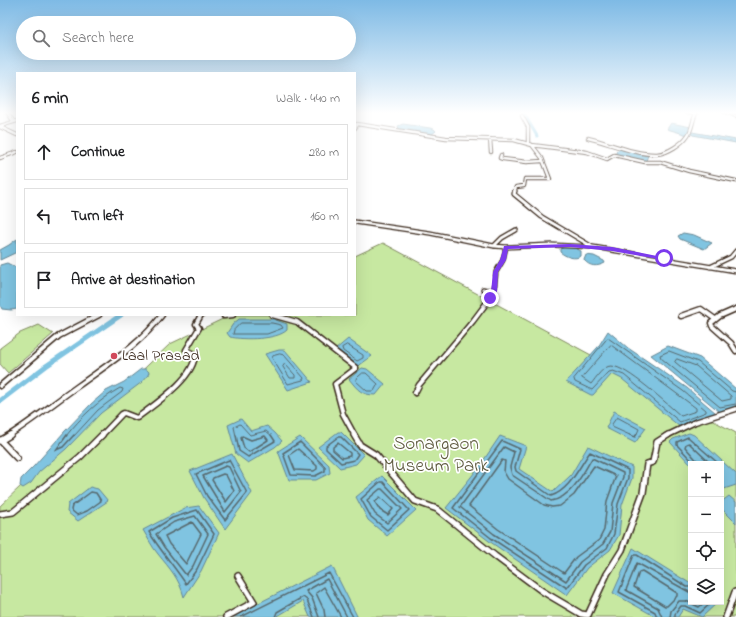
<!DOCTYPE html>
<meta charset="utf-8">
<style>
body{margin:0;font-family:"Indie Flower",sans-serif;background:#f6f6f6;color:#202124}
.controls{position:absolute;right:12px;bottom:12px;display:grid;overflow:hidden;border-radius:0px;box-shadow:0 4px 16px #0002}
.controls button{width:36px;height:36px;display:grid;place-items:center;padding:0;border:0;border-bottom:1px solid #e0e0e0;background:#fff;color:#202124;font:20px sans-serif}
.stop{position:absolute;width:12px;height:12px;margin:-9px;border:3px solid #7c3aed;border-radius:50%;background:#fff}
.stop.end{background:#7c3aed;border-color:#fff;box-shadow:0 1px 4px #0008}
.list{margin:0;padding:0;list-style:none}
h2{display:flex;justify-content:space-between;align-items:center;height:52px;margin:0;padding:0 16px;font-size:17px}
h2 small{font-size:13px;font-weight:400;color:#757577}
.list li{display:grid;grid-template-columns:26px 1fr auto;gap:12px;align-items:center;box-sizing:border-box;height:56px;margin:0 8px 8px;padding:0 8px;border:1px solid #e0e0e0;border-radius:0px}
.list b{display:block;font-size:15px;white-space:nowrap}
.list em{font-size:13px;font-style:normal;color:#757577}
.icon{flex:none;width:22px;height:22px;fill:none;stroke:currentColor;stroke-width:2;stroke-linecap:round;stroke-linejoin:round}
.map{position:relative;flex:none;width:736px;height:617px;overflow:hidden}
.search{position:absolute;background:#fff;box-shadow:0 4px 16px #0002;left:16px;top:16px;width:340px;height:44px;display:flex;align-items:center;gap:10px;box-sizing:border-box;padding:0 14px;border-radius:22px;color:#757577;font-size:15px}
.panel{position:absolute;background:#fff;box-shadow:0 4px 16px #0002;left:16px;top:72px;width:340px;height:244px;border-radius:0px}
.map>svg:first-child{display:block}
.green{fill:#c7e8a1;stroke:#818960;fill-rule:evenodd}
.water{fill:#80c4e1;stroke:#648693}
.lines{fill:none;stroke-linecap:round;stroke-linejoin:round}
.shore-far1{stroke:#57686c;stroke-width:1}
.shore{stroke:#57686c;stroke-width:1.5}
.canal-far1{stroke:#80c4e1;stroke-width:3}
.canal{stroke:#80c4e1;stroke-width:5}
.minor-far3-casing{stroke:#3b2a1e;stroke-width:4.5}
.minor-far2-casing{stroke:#3b2a1e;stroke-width:5.5}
.minor-far1-casing{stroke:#3b2a1e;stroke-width:7}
.minor-casing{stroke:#3b2a1e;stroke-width:8}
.secondary-casing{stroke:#3b2a1e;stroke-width:2.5}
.minor-far3{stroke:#fff;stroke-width:2.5}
.minor-far2{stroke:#fff;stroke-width:3}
.minor-far1{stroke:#fff;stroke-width:4}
.minor{stroke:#fff;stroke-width:5}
.secondary{fill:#fff;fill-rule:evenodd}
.route{fill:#7c3aed}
.poi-dot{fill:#d1495b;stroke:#fff;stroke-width:1.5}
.labels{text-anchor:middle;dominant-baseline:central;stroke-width:3.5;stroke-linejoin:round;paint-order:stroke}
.poi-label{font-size:16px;fill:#3b2a1e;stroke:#fff;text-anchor:start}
.near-park-label{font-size:19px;fill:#5e5a3f;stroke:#fff}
</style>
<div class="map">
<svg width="736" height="617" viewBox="0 0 736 617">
<rect width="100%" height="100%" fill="#fff"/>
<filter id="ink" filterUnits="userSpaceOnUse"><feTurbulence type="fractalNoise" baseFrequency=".025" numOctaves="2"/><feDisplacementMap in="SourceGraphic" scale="8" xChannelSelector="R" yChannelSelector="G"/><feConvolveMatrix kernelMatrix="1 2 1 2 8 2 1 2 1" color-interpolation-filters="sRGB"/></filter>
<g filter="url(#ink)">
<path class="green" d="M383,243L736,433V617H0V506L170,344L231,315H355V256ZM691,464H721V602H691Z
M39,325L53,334L8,373L0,364V348L20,333Z"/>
<path class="water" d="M671,123L691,127L688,135L667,129Z
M403,124L430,128L434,129L436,131L432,134L415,133L399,129L398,126Z
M692,132L736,140V143L693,135L691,134Z
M619,149L648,155L646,161L617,155L616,152Z
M683,233L694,235L712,243L704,249L680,239L678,236Z
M17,239V252L0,260V250L9,245Z
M565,247H573L581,251V256C575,260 566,257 560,252V249Z
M586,255L594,256L604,261L605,263C597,267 590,267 584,260Z
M7,263L17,268V309L11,310L2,309L0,305V265Z
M239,319H273L287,324V330C277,340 243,340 230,337L227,333L233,324Z
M608,331L628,348L687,388L716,413L680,427L622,379L612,374L593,395H591L566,382L598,347Z
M348,339L372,356L357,367L335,350Z
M668,346L700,358L736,389V407L720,412L651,355Z
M279,350H285L312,382L288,390L265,354Z
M362,368L367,369L385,384L376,395C361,395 358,390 349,379Z
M141,369H146L149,372L148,375L142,382L101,413L66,449L39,472L31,483L23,488L20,486L21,479L34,466L65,431L91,404L106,391L124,382Z
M614,411L646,428L635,443L606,428Z
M241,419L251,431L267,426L275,433L282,441L275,447L248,463L236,454L228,425Z
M338,432H341L364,455L356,464L340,468L318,447Z
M689,433L694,435L736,474V485L721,490V464H691V465L670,442L673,439Z
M500,436L526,446L519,469L553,492L571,475L588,446L632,467V478L622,505L619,535L610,550L587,568L567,595L489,541L446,508L479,467Z
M300,437L329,465L330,473L316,480H289L278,451Z
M232,454L252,493L225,529L204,498L190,471Z
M382,476L416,510L387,536L368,520L356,497Z
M90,487L98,489L108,501L78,521L67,512L68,504Z
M729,496L736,502V523L721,508V502Z
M199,506L219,533L201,571L184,597C179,578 170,569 158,554C152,547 148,538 143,530L185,508Z
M633,548L691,584V602H718L702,617L683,609L678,617H656L613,593Z
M332,566L357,616L356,617H310L303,601L276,617H231Z"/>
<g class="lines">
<path class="shore-far1" d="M241,323H272L281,325L283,328L267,334H233L234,330Z
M608,338L683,391L706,410V412L680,422L624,375L613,371L609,372L592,390L575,382L574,379Z
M347,345L363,355V358L357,361L343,351L342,348Z
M611,345L696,408V411L681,416C668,405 627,366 611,366C603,366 596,378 591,384L582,378Z
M280,354L284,355L304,378L303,380L288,384L272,358L273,356Z
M677,359L696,366L731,396V399L722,401L675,362Z
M285,364L295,375V378H290L283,367Z
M363,373H366L378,384L374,391H367L356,381V379Z
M736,392L732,391L698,362L669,351L660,355L661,358L720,407L736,404
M66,436C81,417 99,400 120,388L123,389L122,392L98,410L74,436
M236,436L234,427L240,424L250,435L266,431L272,436
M632,436L612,427V424L617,417L639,429L636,436"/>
<path class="shore" d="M67,435L56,450L63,447L74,435
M236,435L239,451L248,457L275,441L271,435
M630,435L635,437L636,435
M242,436L251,440L265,436L268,440L249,452L244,448L241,438Z
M338,437H341L358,454L354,460L341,463L326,449V446Z
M502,441L520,449L515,467L516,471L551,496C570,490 579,467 590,452L628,470V478L618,504L614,534L607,548L584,565L567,588L491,538L453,508Z
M300,442L325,467V471L315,476L291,475L283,453Z
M338,443L350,453V456L342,458L333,450V447Z
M504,447L514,452L510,467L512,475L551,501C571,498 583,474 592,458L623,473V477L613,503L610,532L603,544L580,562L566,581L494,534L460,507Z
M298,449L317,466V469L314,471L295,470L289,455Z
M229,460L247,493L225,520L207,496L196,474Z
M502,460L505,461L504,472L508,479L544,505L552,507L560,506L574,495L594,466L616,476L607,501L604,530L599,540L576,557L564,573L498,529L469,506Z
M695,464L677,445V442L688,437L719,464
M700,464L685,447L686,444L689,443L711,464
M226,466L229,467L241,492L225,512L203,476Z
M223,474L226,475L234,491L226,502L212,480L213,478Z
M380,482H383L409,510L387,530L371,517L361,499Z
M380,489H382L402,509L387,523L375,514L367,500Z
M91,492L96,493L101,501L87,511L77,515L71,510L72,506Z
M380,497L393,509L388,515L380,510L375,502Z
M197,510L214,534L197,569L186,584C174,566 160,550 149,532L172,518Z
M195,516L208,534L193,566L186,575L164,547L156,534L174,522Z
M192,522L201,534L186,564L169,544L165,536Z
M642,571L677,593V596L667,606H665L634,587L639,572Z
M241,617L329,573L353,617
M275,617L277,612L303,597L307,600L314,617
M319,617L312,598L306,591L327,579L347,617
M325,617L324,610L316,593L324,587L341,617
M657,617L655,612L619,592L634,555H637L687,587H691
M662,617L658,608L626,590L637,563L691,593
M670,617L671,611L679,601H686L699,607L705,602
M675,617V614L681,606H685L700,613L712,602"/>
<path class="canal-far1" d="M523,112L537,136"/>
<path class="canal" d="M0,401L46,366L121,315"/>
<defs>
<path id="minor-far3" d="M7,112L14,122
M687,112L696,113
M522,116L528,127V142
M355,124L357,125L355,128
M357,124L446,138L514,140L532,145L587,152L607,159L614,155L645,162H660L689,171L736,181
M0,126L17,121
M0,127L17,135
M588,138C609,143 636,155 657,154C668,153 682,144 688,135C693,128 692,119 697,112
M490,139L491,152
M501,155L500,158L503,159L527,162L542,161
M0,158L17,152
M514,192L516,187L524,186L525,179H550L542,158L532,145"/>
<path id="minor-far2" d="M515,191L514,194L542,217L591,246
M355,222L430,233L494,246L506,247L551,245L593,247L736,271
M494,246L502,238L516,230
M710,267L731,257L736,251
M483,289L494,292
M490,298L494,292L496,272L503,260L506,247"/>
<path id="minor-far1" d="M736,309L720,316L711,323L712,326L731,343L736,351
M272,315L297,322L356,368L335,384L343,414L355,436
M224,316L233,315
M681,316L701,309L715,319
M0,386L59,336L99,315
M415,393L419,385L473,321L491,297
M8,436C33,420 54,403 78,386C108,364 140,345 162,315
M101,436L122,414L124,413L137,418C155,404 195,378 195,354L186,350L199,328L196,324L201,315
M666,436L695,422L736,409"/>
<path id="minor" d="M354,435L360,445L376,455L415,501L437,509L495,556L542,591L581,614L588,615L607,574L622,550L643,493L647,464L653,462L657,442L668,435
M0,440L17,458
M0,441L10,435
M0,514L13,512L80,457L102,435
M226,617L254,602L238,576
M726,617L735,592"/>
<path id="secondary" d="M723,112H727L736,115V117Z"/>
</defs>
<use href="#minor-far3" class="minor-far3-casing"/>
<use href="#minor-far2" class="minor-far2-casing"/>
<use href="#minor-far1" class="minor-far1-casing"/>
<use href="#minor" class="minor-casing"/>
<use href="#secondary" class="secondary-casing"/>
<use href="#minor-far3" class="minor-far3"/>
<use href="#minor-far2" class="minor-far2"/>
<use href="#minor-far1" class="minor-far1"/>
<use href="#minor" class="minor"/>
<use href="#secondary" class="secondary"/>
</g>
</g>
<linearGradient id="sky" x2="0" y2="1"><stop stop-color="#7ebae5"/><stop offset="0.57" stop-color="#fff"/><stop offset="1" stop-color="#fff" stop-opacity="0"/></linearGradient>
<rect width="736" height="198" fill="url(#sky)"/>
<path class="route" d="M570,244L612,247L667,258L664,260L612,251L570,247L508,249L506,260L498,272L497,292L492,299L487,298L491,292L493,272L500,260L504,246Z"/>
<circle class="poi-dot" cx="114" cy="356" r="4"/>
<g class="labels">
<g class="poi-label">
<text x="122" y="356">Laal Prasad</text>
</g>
<g class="near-park-label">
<text x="436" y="444">Sonargaon<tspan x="436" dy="22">Museum Park</tspan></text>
</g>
</g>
</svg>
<div class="controls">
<button>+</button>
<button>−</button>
<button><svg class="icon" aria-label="locate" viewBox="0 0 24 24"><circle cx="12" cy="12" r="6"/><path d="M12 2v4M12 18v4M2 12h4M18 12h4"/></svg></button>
<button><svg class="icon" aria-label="layers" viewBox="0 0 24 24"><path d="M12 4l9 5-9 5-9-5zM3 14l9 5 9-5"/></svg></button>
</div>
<div class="stop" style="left:664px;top:258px"></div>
<div class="stop end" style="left:490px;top:298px"></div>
<div class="search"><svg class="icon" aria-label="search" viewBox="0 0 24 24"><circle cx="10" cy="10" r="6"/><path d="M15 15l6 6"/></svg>Search here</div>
<section class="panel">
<h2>6 min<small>Walk · 440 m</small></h2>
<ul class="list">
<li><svg class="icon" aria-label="ahead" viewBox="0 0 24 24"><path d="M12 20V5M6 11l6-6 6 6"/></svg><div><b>Continue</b></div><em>280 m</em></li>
<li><svg class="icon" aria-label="left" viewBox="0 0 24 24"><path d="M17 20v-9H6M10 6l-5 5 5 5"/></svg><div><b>Turn left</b></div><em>160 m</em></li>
<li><svg class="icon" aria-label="arrive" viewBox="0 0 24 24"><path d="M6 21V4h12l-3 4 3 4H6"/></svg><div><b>Arrive at destination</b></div></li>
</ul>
</section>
</div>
